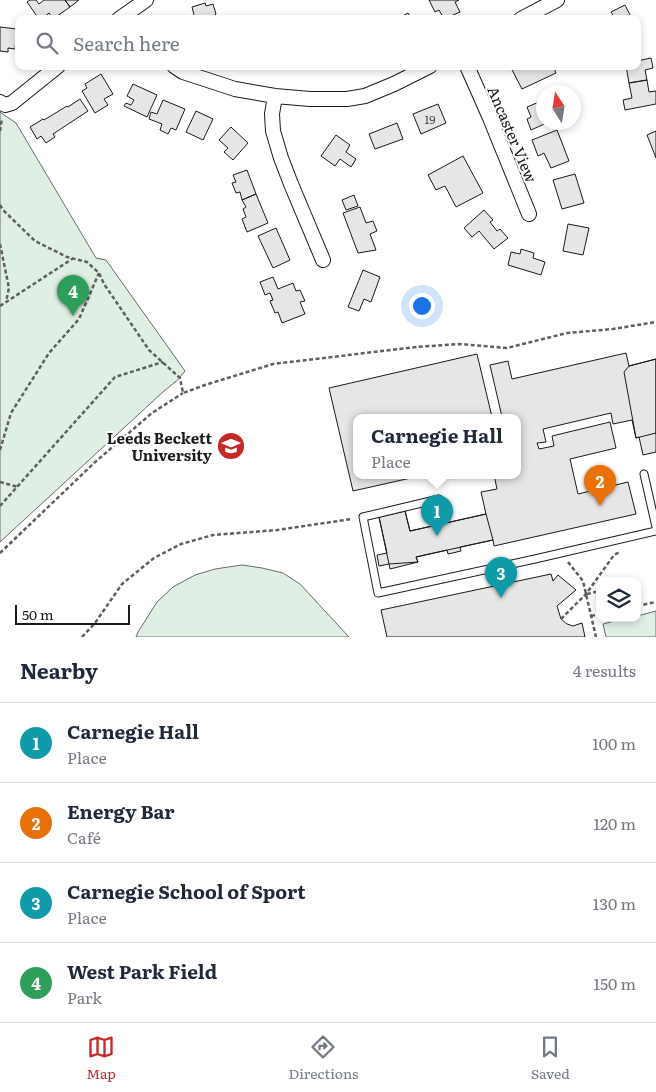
<!DOCTYPE html>
<meta charset="utf-8">
<style>
body{margin:0;font-family:Literata,serif;background:#f6f6f7;color:#1f2937}
.controls{position:absolute;right:15px;bottom:15px;display:grid;overflow:hidden;border-radius:10px;box-shadow:0 2px 8px #0003}
.controls button{width:45px;height:45px;display:grid;place-items:center;padding:0;border:0;border-bottom:1px solid #e0e1e3;background:#fff;color:#1f2937;font:25px sans-serif}
.compass{position:absolute;left:536px;top:85px;width:45px;height:45px;border-radius:50%;background:#fff;box-shadow:0 2px 8px #0003;rotate:348deg}
.scale{position:absolute;left:15px;bottom:12px;width:115px;box-sizing:border-box;padding-left:5px;border:2px solid #1a1a1a;border-top:0;font-size:14px;line-height:18px;white-space:nowrap;color:#1a1a1a;-webkit-text-stroke:4px #fff;paint-order:stroke}
.you{position:absolute;left:421px;top:305px;width:18px;height:18px;margin:-12px;border:4px solid #fff;border-radius:50%;background:#1a73e8;box-shadow:0 0 0 8px #1a73e833}
.badge{display:grid;place-items:center;width:32px;height:32px;border-radius:50%;background:#c62828;color:#fff;font-size:16px;font-weight:700}
.pin{position:absolute;translate:-50% -41px;filter:drop-shadow(0 1px 2px #0008)}
.pin::after{content:'';position:absolute;top:26px;width:18px;height:15px;background:inherit;clip-path:polygon(0 0,100% 0,50% 100%)}
.popup{position:absolute;left:353px;top:414px;width:168px;height:65px;box-sizing:border-box;display:grid;place-content:center;border-radius:10px;background:#fff;filter:drop-shadow(0 1px 4px #0005);font-size:16px;white-space:nowrap;color:#747a83}
.popup b{font-size:19px;color:#1f2937}
.popup::after{content:'';position:absolute;left:50%;top:100%;margin-left:-10px;border:10px solid transparent;border-top-color:#fff}
.list{margin:0;padding:0;list-style:none}
h2{display:flex;justify-content:space-between;align-items:center;height:65px;margin:0;padding:0 20px;font-size:21px}
h2 small{font-size:16px;font-weight:400;color:#747a83}
.list li{display:grid;grid-template-columns:32px 1fr auto;gap:15px;align-items:center;box-sizing:border-box;height:80px;padding:0 20px;border-top:1px solid #e0e1e3}
.list b{display:block;font-size:19px;white-space:nowrap}
.list p{margin:0;font-size:16px;white-space:nowrap;color:#747a83}
.list em{font-size:16px;font-style:normal;color:#747a83}
.icon{flex:none;width:28px;height:28px;fill:none;stroke:currentColor;stroke-width:2;stroke-linecap:round;stroke-linejoin:round}
.map{position:relative;flex:none;width:656px;height:637px;overflow:hidden}
.search{position:absolute;background:#fff;box-shadow:0 2px 8px #0003;left:15px;right:15px;top:15px;height:55px;display:flex;align-items:center;gap:12px;box-sizing:border-box;padding:0 18px;border-radius:10px;color:#747a83;font-size:19px}
.sheet{height:385px;background:#fff}
nav{display:flex;justify-content:space-around;align-items:center;box-sizing:border-box;height:70px;border-top:1px solid #e0e1e3;background:#fff;font-size:14px;color:#747a83}
nav a{display:grid;justify-items:center;gap:2px}
nav .on{color:#c62828}
.map>svg:first-child{display:block}
.green{fill:#e0efe3;stroke:#6a6a6a}
.building{fill:#e6e6e6;stroke:#1a1a1a}
.lines{fill:none;stroke-linecap:round;stroke-linejoin:round}
.service-casing{stroke:#1a1a1a;stroke-width:9}
.minor-casing{stroke:#1a1a1a;stroke-width:16}
.path{stroke:#5f5f5f;stroke-width:2.5;stroke-dasharray:4 2.5;stroke-linecap:butt}
.service{stroke:#fff;stroke-width:7}
.minor{stroke:#fff;stroke-width:14}
.labels{text-anchor:middle;dominant-baseline:central;stroke-width:4;stroke-linejoin:round;paint-order:stroke}
.number-label{font-size:12px;fill:#4d4d4d}
.street-label{font-size:15px;fill:#1a1a1a;stroke:#fff}
.poi-label{font-size:15px;font-weight:bold;fill:#1a1a1a;stroke:#fff;text-anchor:end}
</style>
<div class="map">
<svg width="656" height="637" viewBox="0 0 656 637">
<rect width="100%" height="100%" fill="#fff"/>
<path class="green" d="M0,112L16,123L96,258L106,260L185,371L180,377V378L164,391L0,542Z
M242,565L262,568L283,573L300,584L349,637H136L138,632L157,602L173,587L195,575L215,569Z
M656,611V637H606L603,624L626,618H637V616Z"/>
<path class="building" d="M30,0H36L39,4L44,0H65L70,7L53,19L49,13L42,19H39L27,2Z
M65,0H79L70,7Z
M429,0H459L455,2L460,12L444,19L439,10L435,12Z
M205,3L206,6L213,4L216,14L215,15L216,19H195L192,7Z
M625,5L632,19H605L613,15L611,12Z
M408,13L412,19H397Z
M0,27L17,29L15,49L8,48V52L0,51Z
M651,58L653,68L645,70L647,80L629,83L626,66H637V61Z
M510,66H553L556,73L522,89Z
M101,74L113,94L104,99L108,105L95,113L82,91L87,88L85,84Z
M647,80L649,92L656,91V104L625,110L623,100L632,98L629,83Z
M133,84L157,95L147,117L124,106L126,103L131,105L134,100L127,96Z
M80,99L88,111L53,134L55,137L46,143L41,136L37,139L30,127L43,119L44,120L67,106L68,107Z
M163,100L185,109L176,130L171,128L168,134L160,130L162,124L149,119L151,112L157,114Z
M544,100V122H549L531,130L527,119L531,117L527,107Z
M438,104L446,123L421,134L413,114Z
M196,111L213,119L203,140L186,132Z
M397,123L403,139L375,149L369,134Z
M231,127L248,143L233,160L224,152L228,148L219,140Z
M557,130L569,161L551,168L544,153L538,156L532,140Z
M656,131V158L647,135Z
M336,135L350,145L346,152L356,159L351,167L340,159L335,166L321,156Z
M463,156L483,193L456,207L445,186L436,190L428,175Z
M247,170L256,194L242,200L240,192L236,193L232,183L236,182L233,175Z
M575,174L584,203L562,209L553,180Z
M256,194L268,223L247,232L242,219L246,217L243,209L246,207L242,200Z
M354,195L358,206L346,210L342,200Z
M360,207L366,223L373,221L377,231L370,234L376,250L358,253L343,213Z
M484,210L493,220L490,222L497,231L500,229L508,238L494,249L479,231L472,237L464,228Z
M568,224L589,228L583,255L563,251Z
M276,228L290,260L273,268L258,236Z
M521,249L534,253L533,258L545,262L541,275L508,265L511,252L520,254Z
M363,270L380,277L371,302L364,299L359,311L348,307Z
M273,277L278,289L293,283L296,291L300,290L305,301L300,302L305,314L282,323L278,312L275,313L270,301L273,300L270,293L265,295L260,282Z
M626,353L629,366L656,359V452L643,455L639,437L636,438L632,420L613,424L611,413L543,429L546,442L537,443L539,449L554,446L552,436L610,422L616,448L570,459L578,494L628,482L636,514L494,546L493,540L460,547L461,551L448,554L447,550L416,557L418,562L390,569L389,564L379,566L377,555L387,553L379,517L405,511L410,531L486,514L481,492L497,489L494,475H517V417H502L490,365L508,361L512,379Z
M477,354L492,417H357V475H424L353,491L329,388Z
M656,359V433L636,438L624,372L629,366Z
M405,511L410,531L486,514L493,540L416,557L418,562L389,564L379,517Z
M551,574L553,581L558,575L576,590L557,606L561,619L567,624L573,626L582,623L585,637H387L381,610Z"/>
<g class="lines">
<defs>
<path id="service" d="M644,474L656,527
M439,499L363,517L378,593L535,559L656,531"/>
<path id="minor" d="M119,19L146,0
M521,19L557,0
M174,66L183,72L235,89L275,96L310,99H347L365,96L394,84L430,66
M467,66L490,118L529,214
M275,96L272,114L273,131L281,158L291,184L323,260
M0,102L5,105L12,103L58,66"/>
</defs>
<use href="#service" class="service-casing"/>
<use href="#minor" class="minor-casing"/>
<path class="path" d="M0,131L2,118
M0,205L3,210L35,241L67,257L87,262L99,273L104,284L149,350L180,378L183,393L205,385L273,364L416,347L460,344L507,348L567,333L613,329L656,322
M0,244L9,288L6,302
M0,306L72,259
M0,450L11,413L49,353L79,319L99,273
M0,482L18,487
M0,506L115,377L163,362
M0,553L94,463L152,413L183,393
M568,562L583,581L596,637
M587,594L600,591
M637,600L639,606
M637,606L656,602
M591,616L600,614
M561,619L586,594L614,555L620,552
M82,637L95,623L122,584L154,558L181,544L213,535L277,530L352,519"/>
<use href="#service" class="service"/>
<use href="#minor" class="minor"/>
</g>
<defs>
<symbol id="university-disc" viewBox="-11 -11 22 22"><circle r="9.5" fill="#c62828" stroke="#fff"/><path d="M0-5L7-2L0 1L-7-2ZM-4 1L0 2.5L4 1V4Q0 6-4 4Z" fill="#fff"/></symbol>
</defs>
<g fill-rule="evenodd">
<use href="#university-disc" x="215" y="430" width="32" height="32"/>
</g>
<g class="labels">
<g class="number-label">
<text x="430" y="119">19</text>
</g>
<g class="street-label">
<text transform="translate(513 134) rotate(67)">Ancaster View</text>
</g>
<g class="poi-label">
<text x="212" y="437">Leeds Beckett<tspan x="212" dy="17">University</tspan></text>
</g>
</g>
</svg>
<div class="controls">
<button><svg class="icon" aria-label="layers" viewBox="0 0 24 24"><path d="M12 4l9 5-9 5-9-5zM3 14l9 5 9-5"/></svg></button>
</div>
<svg class="compass" viewBox="-18 -18 36 36"><path d="M0-13l5 13h-10z" fill="#e53935"/><path d="M0 13l5-13h-10z" fill="#747a83"/></svg>
<div class="scale">50 m</div>
<div class="you"></div>
<div class="pin badge" style="left:437px;top:536px;background:#0f9aa8">1</div>
<div class="popup"><b>Carnegie Hall</b>Place</div>
<div class="pin badge" style="left:600px;top:506px;background:#e8710a">2</div>
<div class="pin badge" style="left:501px;top:598px;background:#0f9aa8">3</div>
<div class="pin badge" style="left:73px;top:316px;background:#2e9e5b">4</div>
<div class="search"><svg class="icon" aria-label="search" viewBox="0 0 24 24"><circle cx="10" cy="10" r="6"/><path d="M15 15l6 6"/></svg>Search here</div>
</div>
<section class="sheet">
<h2>Nearby<small>4 results</small></h2>
<ul class="list">
<li><span class="badge" style="background:#0f9aa8">1</span><div><b>Carnegie Hall</b><p>Place</p></div><em>100 m</em></li>
<li><span class="badge" style="background:#e8710a">2</span><div><b>Energy Bar</b><p>Café</p></div><em>120 m</em></li>
<li><span class="badge" style="background:#0f9aa8">3</span><div><b>Carnegie School of Sport</b><p>Place</p></div><em>130 m</em></li>
<li><span class="badge" style="background:#2e9e5b">4</span><div><b>West Park Field</b><p>Park</p></div><em>150 m</em></li>
</ul>
</section>
<nav>
<a class="on"><svg class="icon" aria-label="map" viewBox="0 0 24 24"><path d="M3 6l6-2 6 2 6-2v14l-6 2-6-2-6 2zM9 4v14M15 6v14"/></svg>Map</a>
<a><svg class="icon" aria-label="directions" viewBox="0 0 24 24"><path d="M12 3l9 9-9 9-9-9zM9 14v-3h6M13 9l2 2-2 2"/></svg>Directions</a>
<a><svg class="icon" aria-label="saved" viewBox="0 0 24 24"><path d="M7 4h10v16l-5-4-5 4z"/></svg>Saved</a>
</nav>
